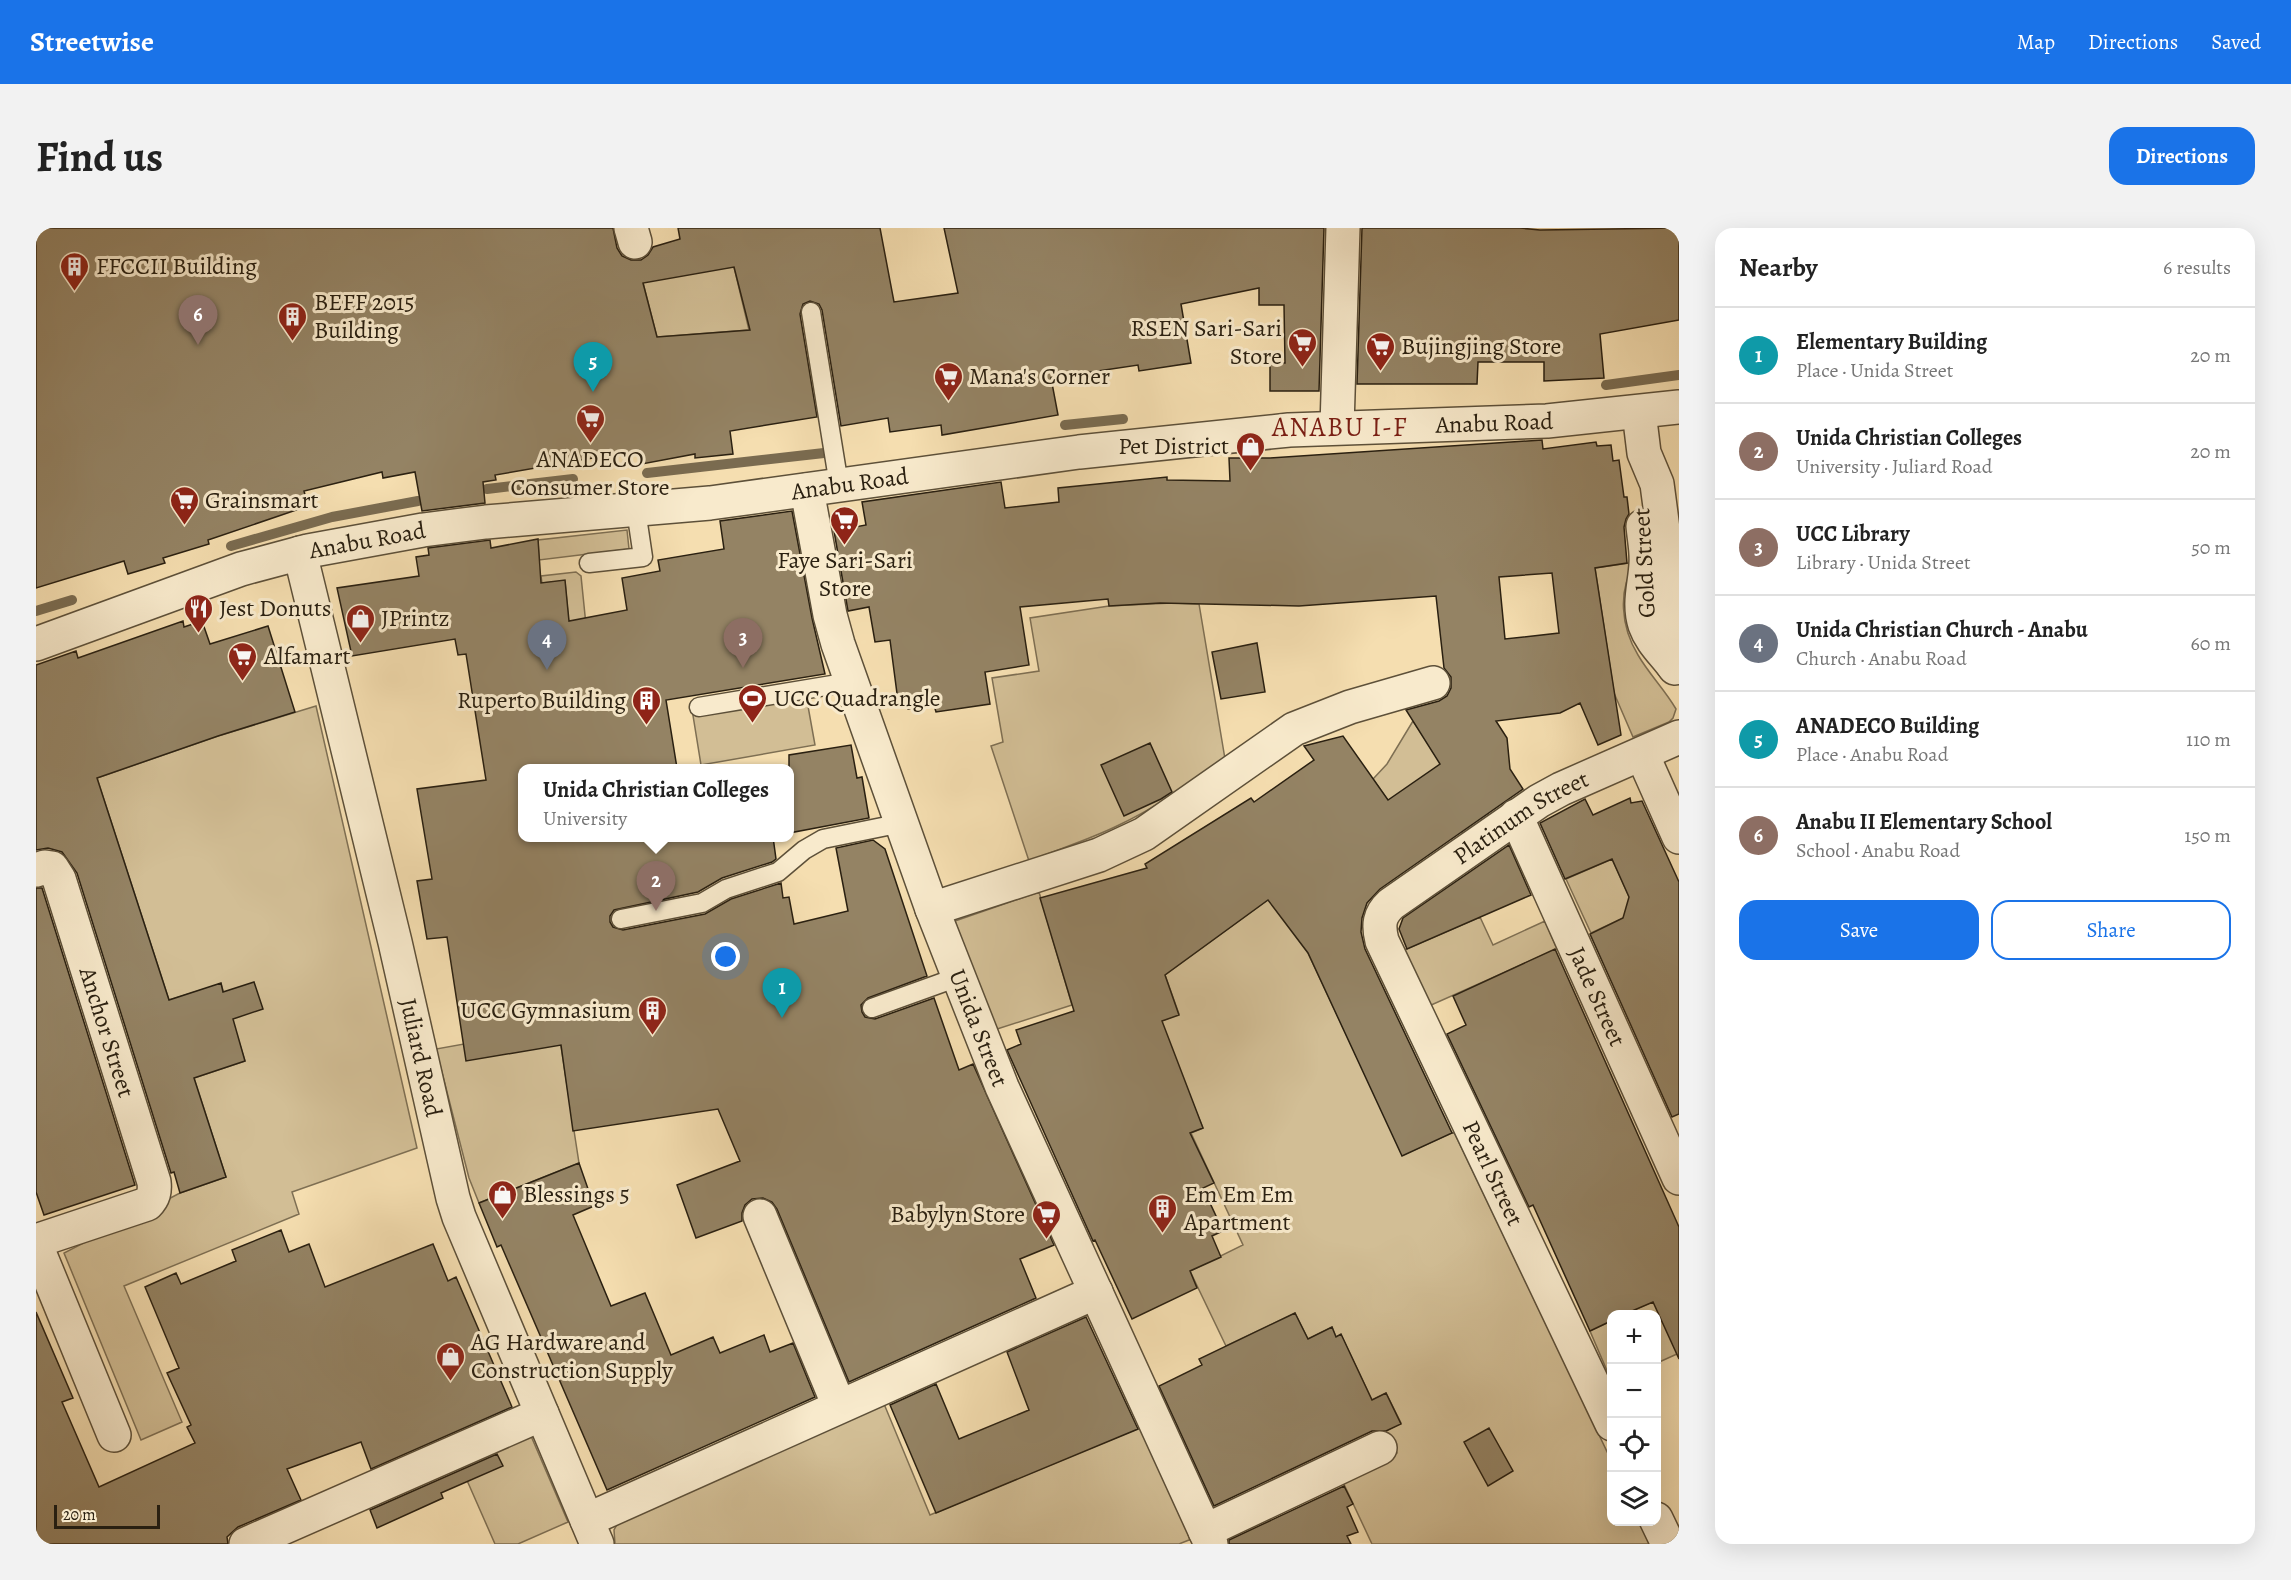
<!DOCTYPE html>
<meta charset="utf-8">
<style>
body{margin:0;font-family:Alegreya,serif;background:#f2f2f2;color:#222}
.controls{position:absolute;right:18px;bottom:18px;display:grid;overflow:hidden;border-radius:12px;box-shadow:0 6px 24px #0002}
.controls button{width:54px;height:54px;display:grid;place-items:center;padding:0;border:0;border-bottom:2px solid #e0e0e0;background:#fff;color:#222;font:30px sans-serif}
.scale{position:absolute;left:18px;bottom:15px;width:106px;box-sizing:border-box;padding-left:6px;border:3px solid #2a2011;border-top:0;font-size:16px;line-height:21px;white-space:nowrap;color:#2a2011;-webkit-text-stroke:4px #f8eacc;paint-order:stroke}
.you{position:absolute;left:690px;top:729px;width:21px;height:21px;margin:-15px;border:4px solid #fff;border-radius:50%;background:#1a73e8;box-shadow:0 0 0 9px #1a73e833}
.badge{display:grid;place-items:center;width:39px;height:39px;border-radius:50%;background:#1a73e8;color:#fff;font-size:20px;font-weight:700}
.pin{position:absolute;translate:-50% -50px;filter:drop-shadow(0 2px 3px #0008)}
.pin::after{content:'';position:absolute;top:32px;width:21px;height:18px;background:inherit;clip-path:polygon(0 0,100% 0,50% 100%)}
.popup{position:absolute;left:482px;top:536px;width:276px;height:78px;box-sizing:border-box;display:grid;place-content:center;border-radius:12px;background:#fff;filter:drop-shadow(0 2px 4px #0005);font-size:20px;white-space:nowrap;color:#767676}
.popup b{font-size:22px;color:#222}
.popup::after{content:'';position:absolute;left:50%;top:100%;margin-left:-12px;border:12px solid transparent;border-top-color:#fff}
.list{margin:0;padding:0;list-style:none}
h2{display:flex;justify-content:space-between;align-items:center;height:78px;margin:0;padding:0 24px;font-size:26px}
h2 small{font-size:20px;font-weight:400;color:#767676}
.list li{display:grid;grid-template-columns:39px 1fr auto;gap:18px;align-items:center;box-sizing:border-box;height:96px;padding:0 24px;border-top:2px solid #e0e0e0}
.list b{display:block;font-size:22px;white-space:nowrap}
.list p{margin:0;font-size:20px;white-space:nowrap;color:#767676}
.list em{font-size:20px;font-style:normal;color:#767676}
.actions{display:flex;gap:12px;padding:18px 24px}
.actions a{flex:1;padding:14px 0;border:2px solid #1a73e8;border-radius:18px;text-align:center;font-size:21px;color:#1a73e8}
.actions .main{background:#1a73e8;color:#fff}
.icon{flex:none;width:33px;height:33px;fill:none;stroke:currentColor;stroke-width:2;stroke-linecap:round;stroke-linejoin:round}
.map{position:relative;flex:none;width:1643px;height:1316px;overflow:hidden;border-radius:18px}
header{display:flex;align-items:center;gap:36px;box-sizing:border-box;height:84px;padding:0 30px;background:#1a73e8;color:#fff}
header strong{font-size:28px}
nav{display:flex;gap:33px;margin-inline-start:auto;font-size:21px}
.intro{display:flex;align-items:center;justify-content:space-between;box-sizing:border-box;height:144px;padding:0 36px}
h1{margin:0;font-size:42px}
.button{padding:15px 27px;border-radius:18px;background:#1a73e8;color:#fff;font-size:21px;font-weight:700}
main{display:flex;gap:36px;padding:0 36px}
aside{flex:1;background:#fff;border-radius:18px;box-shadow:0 6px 24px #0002}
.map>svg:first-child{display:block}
.green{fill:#d2be95;stroke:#7e6f53;stroke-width:1.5}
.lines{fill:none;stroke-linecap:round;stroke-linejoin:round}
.stream{stroke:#7a6b50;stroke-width:10}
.building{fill:#948364;stroke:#2a2011;stroke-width:1.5;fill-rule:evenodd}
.service-casing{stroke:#5d5039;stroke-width:21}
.minor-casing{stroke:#5d5039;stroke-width:36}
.tertiary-casing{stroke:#5d5039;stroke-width:36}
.service{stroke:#f8eacc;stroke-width:18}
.minor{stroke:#f8eacc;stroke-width:33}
.tertiary{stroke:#f8eacc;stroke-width:33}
.labels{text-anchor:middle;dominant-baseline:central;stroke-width:6;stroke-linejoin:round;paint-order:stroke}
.poi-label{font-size:24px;fill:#2a2011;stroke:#f8eacc;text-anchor:start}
.street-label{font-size:24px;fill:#2a2011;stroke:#f8eacc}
.quarter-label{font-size:27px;letter-spacing:1.5px;fill:#7a1f14;stroke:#f8eacc}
</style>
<header>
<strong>Streetwise</strong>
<nav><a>Map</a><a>Directions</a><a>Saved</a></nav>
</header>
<div class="intro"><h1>Find us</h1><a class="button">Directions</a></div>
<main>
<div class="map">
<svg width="1643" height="1316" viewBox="0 0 1643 1316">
<rect width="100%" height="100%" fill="#f5deb0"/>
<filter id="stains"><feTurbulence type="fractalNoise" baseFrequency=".00333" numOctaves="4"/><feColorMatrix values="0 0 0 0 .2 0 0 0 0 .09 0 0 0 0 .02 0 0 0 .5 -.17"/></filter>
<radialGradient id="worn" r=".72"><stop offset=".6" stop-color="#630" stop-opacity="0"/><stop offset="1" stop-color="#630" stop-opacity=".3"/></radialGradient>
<path class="green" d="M698,39L713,102L621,109L605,47Z
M591,302L593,321L503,332L502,312Z
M1600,334C1581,362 1585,399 1602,427C1613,446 1629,462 1640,481L1637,490L1633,494L1597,509L1578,465L1559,340Z
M540,344L545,348L550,397L533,398L529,353L506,355L505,348Z
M1136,375L1163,376L1189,531C1155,556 1121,579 1083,597C1055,611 1023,621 993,633L955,518L967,514L956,450L1003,443L994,390L1073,378Z
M768,456L779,517L665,537L655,475Z
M280,478L381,920L256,964L263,986L88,1058L146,1194L105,1212L28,1025L144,965L190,949L158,850L209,833L185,756L133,772L61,550L182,508Z
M1377,493L1416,551L1425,545L1453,587L1428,606L1399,565L1364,590L1337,551L1351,536Z
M1576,631L1600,684L1555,705L1530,651Z
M1003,664L1036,777L958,802L919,693Z
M1233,671L1271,723L1367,927L1418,904L1575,1232L1576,1294H1605L1615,1316H1336L1306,1252L1361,1225L1350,1203L1365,1195L1350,1165L1336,1172L1305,1107L1300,1109L1296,1099L1272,1111L1259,1085L1190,1118L1154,1043L1207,1017L1155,905L1167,900L1123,794L1143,786L1129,747Z
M1444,689L1457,717L1509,693L1521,721L1393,778L1368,722Z
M522,799L543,935L443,975L433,950L400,821Z
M1643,1062L1641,1126L1621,1135L1620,1086H1589Z
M1575,1093V1152L1554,1103Z
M846,1171L894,1287L1108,1198L1158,1310L1143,1316H579L578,1302L584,1291Z
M492,1201L532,1294L482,1316H459L422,1232Z"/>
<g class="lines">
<path class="stream" d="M1570,157L1643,147
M1029,197L1087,191
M611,245L788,225
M451,261L537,251
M195,318L296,289L382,273
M0,383L36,372"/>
</g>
<path class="building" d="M0,0H577L581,20L586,28L595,32H605L612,27L617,19L644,11L642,0H844L858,74L922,65L908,0H1288L1283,163H1234V135H1249L1248,77H1223V60L1145,76L1155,135L1103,143L1102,137L1015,150L1022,187L906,207L905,197L854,204L852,190L805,198L786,82L783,76L774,73L767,76L764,86L781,189L694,203L697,226L659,230V226L606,236L603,222L459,247L460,252L447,254L449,275L386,283L379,244L347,250L346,244L268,263L272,278L172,312L173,316L127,330L129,335L92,346L88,333L0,360ZM698,39L714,102L621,109L607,55Z
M1326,0H1484L1504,2L1643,0V92L1564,106L1568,150L1508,153V134H1442L1441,156H1321Z
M1506,212L1507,221L1560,214L1561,218L1575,217L1577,233L1583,232L1588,269H1591L1593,286L1590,291L1588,299L1591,335L1559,340L1585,507L1562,517L1544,475L1524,485L1460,493L1471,510L1474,541L1487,561L1344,661L1331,675L1326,690L1325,704L1329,721L1416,905L1366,928L1272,725L1232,672L1129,747L1143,787L1126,793L1167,900L1154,905L1178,955L1167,960L1187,1003L1176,1008L1185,1029L1154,1043L1161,1060L1096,1091L1059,1012L1057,1013L971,822L985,816L980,802L1038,783L1004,670L1111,640L1109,636L1215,570L1218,574L1278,532L1268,518L1307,508L1352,572L1404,536L1370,482L1403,473L1411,468L1415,460V449L1408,440L1400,368L1263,378L1124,375L1073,378L1072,371L984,379L993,437L949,444L954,476L900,484L898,477L872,481L862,473L854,412L839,414L833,379L812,383L798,303L830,297L826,274L965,254L969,280L1023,274L1022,260L1131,249V252L1194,253L1193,230H1234ZM1516,345L1523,405L1469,411L1463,349Z
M756,283L776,390L789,446L630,472L641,540H486V609H737L740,631L736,634L686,650L662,664L578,682L574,688V694L577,699L587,702L669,686L695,671L745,655L747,670L753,669L758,696L812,683L800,620L837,612L849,621L891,748L832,770L825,777L826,784L829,789L839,791L898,770L923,842L937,836L1018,1017L984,1031L1000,1070L813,1154L741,981L736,974L727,970L716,971L709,977L706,985V993L660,1010L641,957L704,933L682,881L537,903L525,817L430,833L411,709L391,711L381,653L396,651L381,561L450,552L430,426L422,427L419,411L316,428L301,360L383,348L380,329L393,327L392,320L454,312L455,320L502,311L505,355L529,352L533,393L591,382L586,350L624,343L622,332L688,321L684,293Z
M147,393L148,399L166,393L174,416L232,398L259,484L182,508L61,550L133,772L185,755L187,764L218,754L227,781L197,791L209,833L158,850L190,949L144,965L138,944L135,945L41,645L26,624L12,620L0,622V437L40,423L42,430Z
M1221,415L1229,464L1185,471L1176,424Z
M1114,515L1136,564L1125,571L1088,588L1065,537Z
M815,517L821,550L826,549L833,590L753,605V527Z
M1594,570L1595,575L1606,573L1643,654V886L1636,889L1554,706L1587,690L1593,669L1576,631L1529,651L1504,595L1549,571L1557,587Z
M1473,617L1495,667L1371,721L1363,701L1367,690Z
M0,660H6L99,957L8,987L0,964Z
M1519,721L1643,999V1131L1617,1074L1589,1086H1575V1093L1554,1103L1497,977L1493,979L1411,806L1430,797L1417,768Z
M543,935L558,978L537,987L575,1078L609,1065L635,1127L677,1109L684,1125L728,1107L734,1124L757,1115L779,1169L571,1262L465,1017L461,1019L443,975Z
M245,1002L253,1024L273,1016L289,1059L397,1016L412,1053L420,1049L476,1179L335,1241L325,1214L251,1241L265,1272L202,1299L191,1309L192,1316H0V1084L37,1170L26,1174L63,1259L159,1215L151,1199L155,1197L131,1145L143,1140L109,1059L140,1045L145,1056L200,1033L196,1022Z
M1259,1085L1272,1111L1296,1099L1300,1109L1305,1106L1336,1172L1350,1165L1365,1196L1350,1203H1336L1178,1278L1123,1158L1166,1137L1163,1131Z
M1050,1089L1102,1201L900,1285L854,1177L900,1156L923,1211L993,1182L971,1124Z
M1453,1200L1477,1243L1452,1258L1428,1214Z
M461,1226L467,1238L405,1265L407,1270L341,1300L334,1282Z
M1308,1258L1317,1276L1311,1279L1322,1304L1311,1308L1315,1316H1193V1312Z"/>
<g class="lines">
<defs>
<path id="service" d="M775,84L803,257
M553,335L607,329L600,282
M663,479L814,454
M585,691L666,675L690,661L742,644L768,622L787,611L866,595
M836,780L922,749"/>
<g id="minor">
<path d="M595,0L599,14"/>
<path d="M1603,184L1608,225L1621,256L1637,376V437"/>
<path id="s1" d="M771,262L794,387L802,416L896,681L966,859L1175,1316"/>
<path d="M1607,298C1608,310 1611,323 1610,336C1609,357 1602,375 1609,397C1615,414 1628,425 1639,440"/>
<path id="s2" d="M264,325L359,714L417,970L423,989L561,1316"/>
<path d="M1606,526L1643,609"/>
<path id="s3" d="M1480,588L1643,950"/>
<path id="s4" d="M0,642L9,639L16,640L23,651L118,954C119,963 118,969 111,976L0,1013"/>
<path d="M896,681L1063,627L1108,606L1258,501L1314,479L1397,455"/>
<path d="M724,988L803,1178"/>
<path d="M0,1017L78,1207"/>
<path id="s5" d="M1576,1196L1346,713C1342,697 1343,687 1355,676L1503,573L1525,561L1643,509"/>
<path d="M1620,1291L1632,1316"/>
<path d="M551,1292L1060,1064"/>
<path d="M1169,1303L1344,1220"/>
<path d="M210,1316L506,1186"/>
</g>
<g id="tertiary">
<path d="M1301,199L1307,0"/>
<path id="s6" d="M0,416L205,341L272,323L387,302L450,294L674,275L1043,224L1253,202L1511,193L1643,179"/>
</g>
</defs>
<use href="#service" class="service-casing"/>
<use href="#minor" class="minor-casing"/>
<use href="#tertiary" class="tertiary-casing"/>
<use href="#service" class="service"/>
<use href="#minor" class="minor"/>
<use href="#tertiary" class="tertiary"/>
</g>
<defs>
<symbol id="building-pin" viewBox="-11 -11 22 30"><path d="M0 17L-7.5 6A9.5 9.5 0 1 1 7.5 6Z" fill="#8f2418" stroke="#f8eacc"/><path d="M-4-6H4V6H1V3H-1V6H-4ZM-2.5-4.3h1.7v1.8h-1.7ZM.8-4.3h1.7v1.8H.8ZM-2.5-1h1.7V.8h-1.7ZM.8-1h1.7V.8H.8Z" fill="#fff"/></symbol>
<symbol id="supermarket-pin" viewBox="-11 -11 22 30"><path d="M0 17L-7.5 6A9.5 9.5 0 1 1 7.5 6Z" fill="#8f2418" stroke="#f8eacc"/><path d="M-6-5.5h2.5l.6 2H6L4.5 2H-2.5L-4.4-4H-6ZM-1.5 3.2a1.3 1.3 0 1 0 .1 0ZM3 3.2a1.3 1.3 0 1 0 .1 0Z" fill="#fff"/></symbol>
<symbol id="shop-pin" viewBox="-11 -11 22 30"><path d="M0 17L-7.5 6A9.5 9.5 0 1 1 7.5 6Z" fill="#8f2418" stroke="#f8eacc"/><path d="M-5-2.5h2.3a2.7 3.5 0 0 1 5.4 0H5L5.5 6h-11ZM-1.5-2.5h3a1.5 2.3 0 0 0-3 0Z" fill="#fff"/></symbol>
<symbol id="restaurant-pin" viewBox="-11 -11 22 30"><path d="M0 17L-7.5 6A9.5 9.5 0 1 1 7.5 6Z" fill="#8f2418" stroke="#f8eacc"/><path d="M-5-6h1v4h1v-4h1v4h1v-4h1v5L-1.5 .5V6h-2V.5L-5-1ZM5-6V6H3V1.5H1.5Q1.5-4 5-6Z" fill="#fff"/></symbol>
<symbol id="stadium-pin" viewBox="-11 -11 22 30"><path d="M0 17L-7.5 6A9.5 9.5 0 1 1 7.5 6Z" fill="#8f2418" stroke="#f8eacc"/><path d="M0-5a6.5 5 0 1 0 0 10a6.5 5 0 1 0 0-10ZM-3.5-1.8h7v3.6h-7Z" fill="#fff"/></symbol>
</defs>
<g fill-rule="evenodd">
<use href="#building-pin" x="22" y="22" width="33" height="45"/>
<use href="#building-pin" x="240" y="72" width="33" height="45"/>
<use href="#supermarket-pin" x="1250" y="98" width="33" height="45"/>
<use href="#supermarket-pin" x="1328" y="102" width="33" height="45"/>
<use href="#supermarket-pin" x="896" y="132" width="33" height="45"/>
<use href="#supermarket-pin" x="538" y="174" width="33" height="45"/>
<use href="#shop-pin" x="1198" y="202" width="33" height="45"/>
<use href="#supermarket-pin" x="132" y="256" width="33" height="45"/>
<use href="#supermarket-pin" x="792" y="276" width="33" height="45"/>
<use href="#restaurant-pin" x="146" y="364" width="33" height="45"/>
<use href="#shop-pin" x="308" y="374" width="33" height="45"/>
<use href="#supermarket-pin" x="190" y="412" width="33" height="45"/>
<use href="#stadium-pin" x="700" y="454" width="33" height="45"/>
<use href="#building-pin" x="594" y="456" width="33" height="45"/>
<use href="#building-pin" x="600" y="766" width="33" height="45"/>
<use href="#shop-pin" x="450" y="950" width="33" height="45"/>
<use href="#building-pin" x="1110" y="964" width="33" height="45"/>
<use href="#supermarket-pin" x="994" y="970" width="33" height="45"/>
<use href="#shop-pin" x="398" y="1112" width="33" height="45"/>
</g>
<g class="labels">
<g class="poi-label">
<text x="60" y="38">FFCCII Building</text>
<text x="278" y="74">BEFF 2015<tspan x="278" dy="28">Building</tspan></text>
<text x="1246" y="100" text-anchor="end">RSEN Sari-Sari<tspan x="1246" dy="28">Store</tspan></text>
<text x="1365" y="118">Bujingjing Store</text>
<text x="933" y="148">Mana's Corner</text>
<text x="1193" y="218" text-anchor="end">Pet District</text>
<text x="554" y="231" text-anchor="middle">ANADECO<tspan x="554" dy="28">Consumer Store</tspan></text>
<text x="169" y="272">Grainsmart</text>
<text x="809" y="332" text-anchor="middle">Faye Sari-Sari<tspan x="809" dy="28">Store</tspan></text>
<text x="183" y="380">Jest Donuts</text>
<text x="345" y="390">JPrintz</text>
<text x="228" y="428">Alfamart</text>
<text x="738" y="470">UCC Quadrangle</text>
<text x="590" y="472" text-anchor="end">Ruperto Building</text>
<text x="595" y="782" text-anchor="end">UCC Gymnasium</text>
<text x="487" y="966">Blessings 5</text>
<text x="1148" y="966">Em Em Em<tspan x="1148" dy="28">Apartment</tspan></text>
<text x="989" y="986" text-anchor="end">Babylyn Store</text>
<text x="435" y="1114">AG Hardware and<tspan x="435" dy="28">Construction Supply</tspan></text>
</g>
<g class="street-label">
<text stroke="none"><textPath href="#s6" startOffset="1482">Anabu Road</textPath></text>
<text stroke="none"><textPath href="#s6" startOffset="834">Anabu Road</textPath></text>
<text stroke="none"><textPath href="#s6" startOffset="348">Anabu Road</textPath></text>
<text transform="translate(1608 335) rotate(-93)">Gold Street</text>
<text stroke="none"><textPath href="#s5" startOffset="732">Platinum Street</textPath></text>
<text stroke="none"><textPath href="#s3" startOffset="198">Jade Street</textPath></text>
<text stroke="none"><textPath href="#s1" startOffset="566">Unida Street</textPath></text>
<text stroke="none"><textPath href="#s4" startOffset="190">Anchor Street</textPath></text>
<text stroke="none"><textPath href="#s2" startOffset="519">Juliard Road</textPath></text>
<text transform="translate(1457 945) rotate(65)">Pearl Street</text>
</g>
<g class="quarter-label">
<text x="1304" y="199">ANABU I-F</text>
</g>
</g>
<rect width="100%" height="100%" filter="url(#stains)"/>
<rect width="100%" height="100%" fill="url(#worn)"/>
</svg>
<div class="controls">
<button>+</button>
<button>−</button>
<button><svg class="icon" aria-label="locate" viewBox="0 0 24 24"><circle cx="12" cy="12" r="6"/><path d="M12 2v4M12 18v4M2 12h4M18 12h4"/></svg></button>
<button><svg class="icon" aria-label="layers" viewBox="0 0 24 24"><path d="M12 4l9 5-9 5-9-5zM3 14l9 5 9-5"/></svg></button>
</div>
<div class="scale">20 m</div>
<div class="you"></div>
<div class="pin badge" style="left:746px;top:790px;background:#0f9aa8">1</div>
<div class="pin badge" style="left:620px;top:683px;background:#8d6e63">2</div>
<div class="popup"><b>Unida Christian Colleges</b>University</div>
<div class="pin badge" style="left:707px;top:440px;background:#8d6e63">3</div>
<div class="pin badge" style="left:511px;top:442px;background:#6b7280">4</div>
<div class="pin badge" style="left:557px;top:164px;background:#0f9aa8">5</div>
<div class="pin badge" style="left:162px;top:117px;background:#8d6e63">6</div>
</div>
<aside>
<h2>Nearby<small>6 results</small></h2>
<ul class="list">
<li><span class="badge" style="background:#0f9aa8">1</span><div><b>Elementary Building</b><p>Place · Unida Street</p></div><em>20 m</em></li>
<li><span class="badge" style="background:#8d6e63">2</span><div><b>Unida Christian Colleges</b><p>University · Juliard Road</p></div><em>20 m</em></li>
<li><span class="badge" style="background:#8d6e63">3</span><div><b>UCC Library</b><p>Library · Unida Street</p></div><em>50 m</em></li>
<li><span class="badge" style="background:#6b7280">4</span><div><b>Unida Christian Church - Anabu</b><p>Church · Anabu Road</p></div><em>60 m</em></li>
<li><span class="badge" style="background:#0f9aa8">5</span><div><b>ANADECO Building</b><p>Place · Anabu Road</p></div><em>110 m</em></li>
<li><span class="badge" style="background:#8d6e63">6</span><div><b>Anabu II Elementary School</b><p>School · Anabu Road</p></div><em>150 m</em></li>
</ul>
<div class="actions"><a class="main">Save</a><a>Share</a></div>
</aside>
</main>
